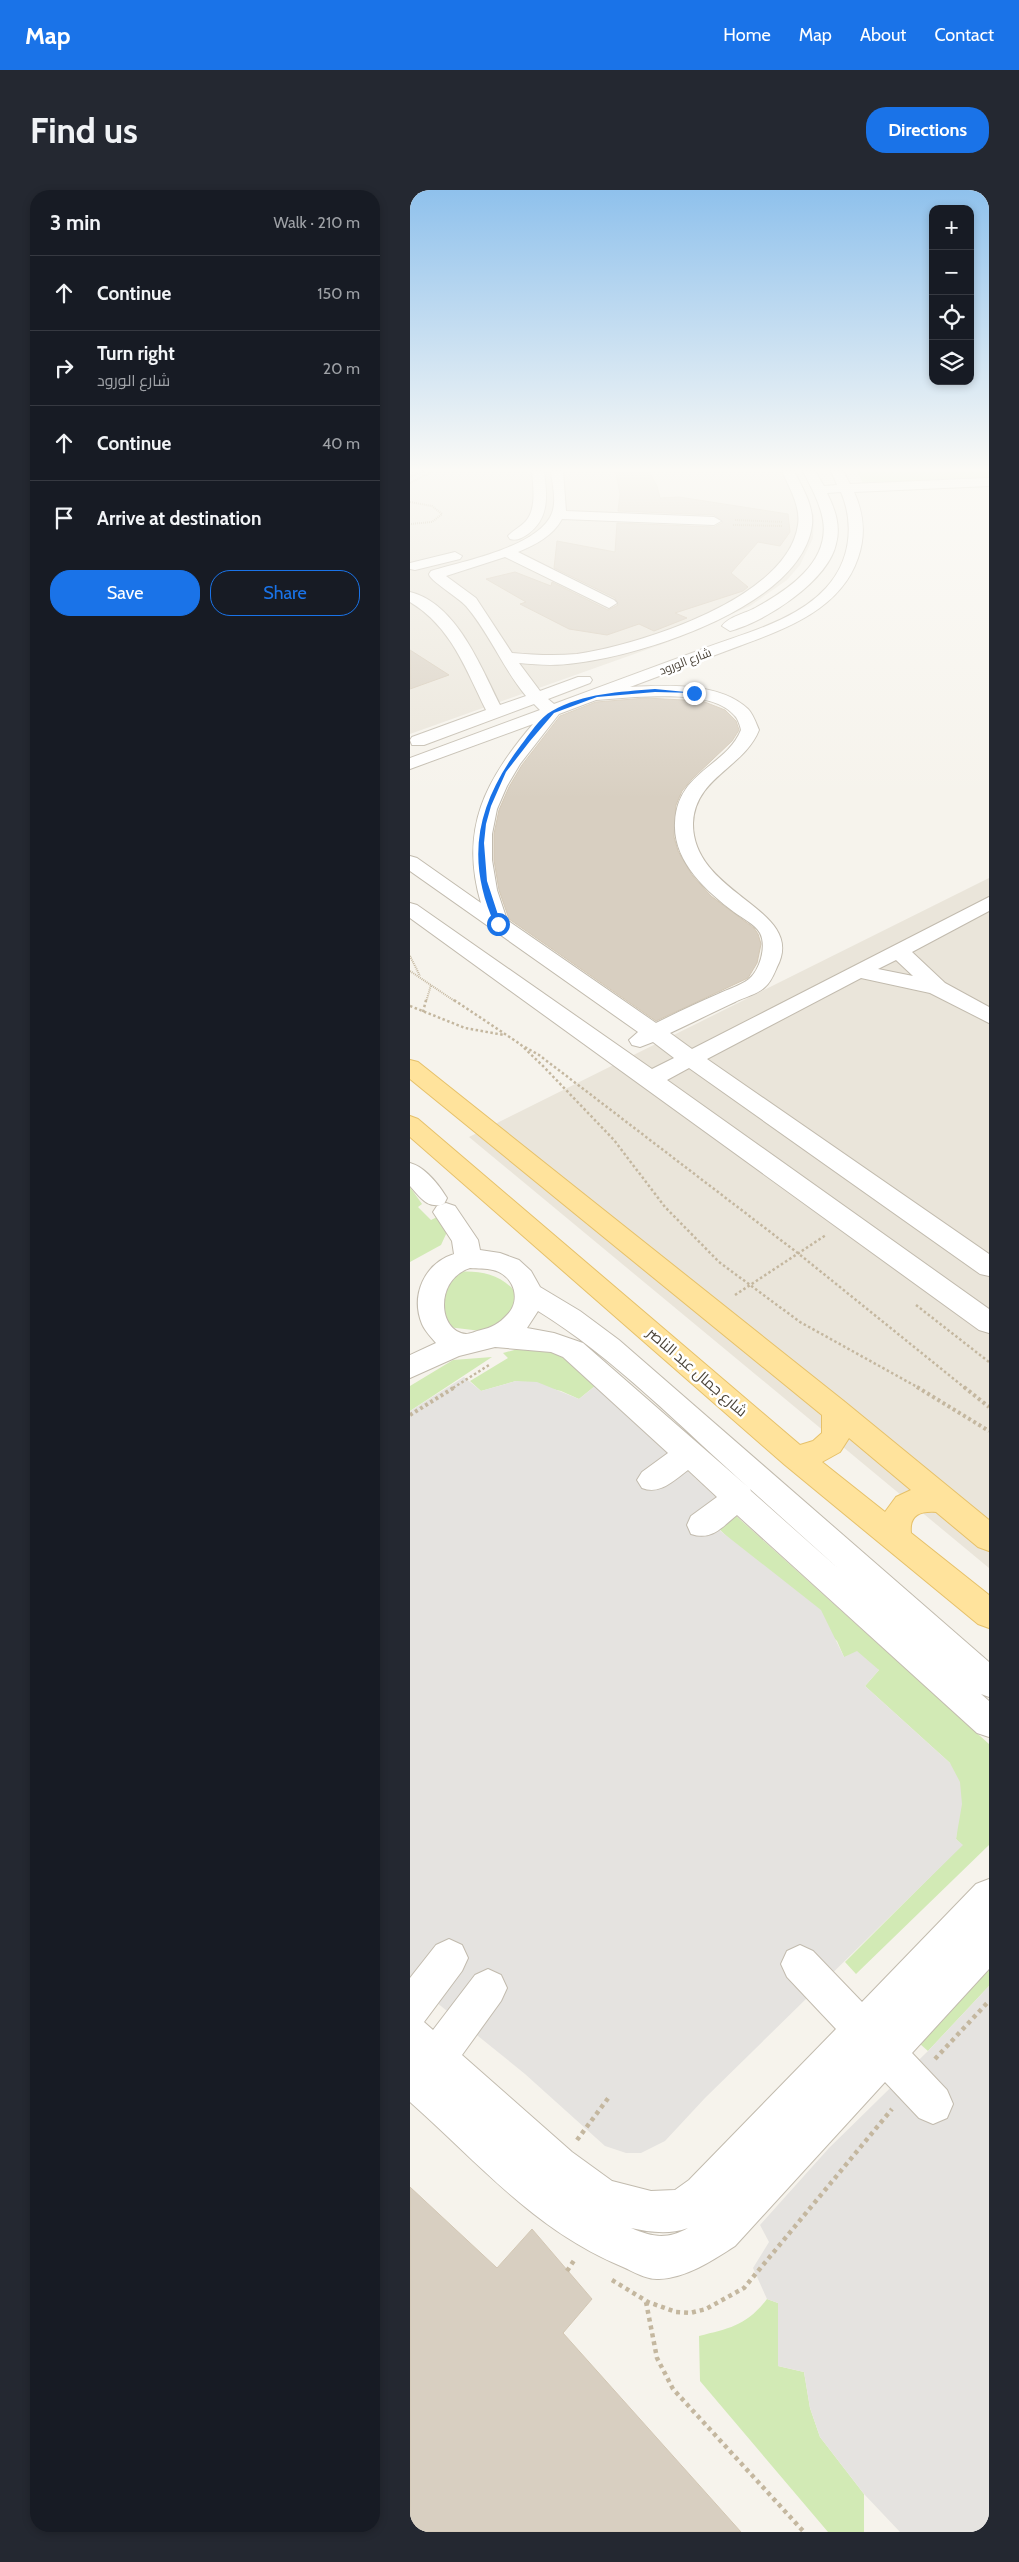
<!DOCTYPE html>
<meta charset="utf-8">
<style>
body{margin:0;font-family:Cabin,Cairo,sans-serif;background:#242831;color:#f1f3f6}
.controls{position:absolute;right:15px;top:15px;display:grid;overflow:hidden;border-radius:10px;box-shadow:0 2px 8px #0003}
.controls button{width:45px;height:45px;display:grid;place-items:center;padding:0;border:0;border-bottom:1px solid #363941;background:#171b24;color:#f1f3f6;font:25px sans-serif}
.stop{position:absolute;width:15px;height:15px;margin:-11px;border:4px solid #1a73e8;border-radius:50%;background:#fff}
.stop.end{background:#1a73e8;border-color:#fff;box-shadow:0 1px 5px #0008}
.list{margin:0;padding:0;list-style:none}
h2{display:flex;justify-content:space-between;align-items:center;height:65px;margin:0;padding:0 20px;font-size:21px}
h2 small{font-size:16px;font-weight:400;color:#9ea1a6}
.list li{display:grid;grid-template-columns:32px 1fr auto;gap:15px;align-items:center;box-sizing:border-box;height:75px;padding:0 20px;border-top:1px solid #363941}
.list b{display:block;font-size:19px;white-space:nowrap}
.list p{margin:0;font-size:16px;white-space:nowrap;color:#9ea1a6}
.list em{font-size:16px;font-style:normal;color:#9ea1a6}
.actions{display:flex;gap:10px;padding:15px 20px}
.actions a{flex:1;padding:11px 0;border:1px solid #1a73e8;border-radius:20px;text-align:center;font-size:18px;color:#1a73e8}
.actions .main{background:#1a73e8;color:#fff}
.icon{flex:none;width:28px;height:28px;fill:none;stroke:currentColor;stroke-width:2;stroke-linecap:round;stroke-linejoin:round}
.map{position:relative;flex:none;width:579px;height:2342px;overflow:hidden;border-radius:20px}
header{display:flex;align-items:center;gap:30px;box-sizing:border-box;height:70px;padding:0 25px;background:#1a73e8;color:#fff}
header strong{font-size:24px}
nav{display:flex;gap:28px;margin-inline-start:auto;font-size:18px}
.intro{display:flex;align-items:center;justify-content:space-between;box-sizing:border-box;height:120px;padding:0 30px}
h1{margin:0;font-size:35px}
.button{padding:12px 22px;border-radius:20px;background:#1a73e8;color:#fff;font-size:18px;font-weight:700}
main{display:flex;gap:30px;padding:0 30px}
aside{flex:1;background:#171b24;border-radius:20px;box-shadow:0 2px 8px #0003}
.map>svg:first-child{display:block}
.residential{fill:#eae5da}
.green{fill:#d2eab5}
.parking{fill:#e5e3e0}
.building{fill:#d8cfc1;stroke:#d3c7b4}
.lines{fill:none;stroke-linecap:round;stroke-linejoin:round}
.minor-casing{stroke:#c2bbae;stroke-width:2}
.major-casing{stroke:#e6c16a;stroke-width:2}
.path-far3{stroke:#c4b79f;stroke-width:2;stroke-dasharray:1 1;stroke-linecap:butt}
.path-far2{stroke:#c4b79f;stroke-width:2.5;stroke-dasharray:2.5 2.5;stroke-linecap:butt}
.path-far1{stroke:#c4b79f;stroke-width:4;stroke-dasharray:3 3;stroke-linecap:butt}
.path{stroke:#c4b79f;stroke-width:4.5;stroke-dasharray:4 4;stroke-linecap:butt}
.minor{fill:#fff;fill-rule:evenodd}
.major{fill:#ffe39c;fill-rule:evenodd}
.route{fill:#1a73e8}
.labels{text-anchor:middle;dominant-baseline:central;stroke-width:5;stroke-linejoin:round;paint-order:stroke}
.far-street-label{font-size:12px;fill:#4b4439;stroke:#fff}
.street-label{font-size:15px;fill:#4b4439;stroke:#fff}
</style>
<header>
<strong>Map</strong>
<nav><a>Home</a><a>Map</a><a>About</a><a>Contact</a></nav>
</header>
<div class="intro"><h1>Find us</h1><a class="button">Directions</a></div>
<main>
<aside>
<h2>3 min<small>Walk · 210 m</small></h2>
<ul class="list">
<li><svg class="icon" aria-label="ahead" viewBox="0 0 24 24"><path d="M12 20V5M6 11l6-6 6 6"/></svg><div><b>Continue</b></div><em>150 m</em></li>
<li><svg class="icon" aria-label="right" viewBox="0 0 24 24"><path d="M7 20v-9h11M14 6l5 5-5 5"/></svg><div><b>Turn right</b><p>شارع الورود</p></div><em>20 m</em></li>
<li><svg class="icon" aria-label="ahead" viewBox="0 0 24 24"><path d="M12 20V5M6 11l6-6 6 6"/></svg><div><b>Continue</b></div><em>40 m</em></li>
<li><svg class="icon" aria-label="arrive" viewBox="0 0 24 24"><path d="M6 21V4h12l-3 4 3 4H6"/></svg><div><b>Arrive at destination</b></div></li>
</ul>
<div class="actions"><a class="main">Save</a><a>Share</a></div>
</aside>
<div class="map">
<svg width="579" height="2342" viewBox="0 0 579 2342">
<rect width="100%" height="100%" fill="#f6f3ec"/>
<path class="residential" d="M0,281H384L404,326L403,348L390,375L377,390L340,416L258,452L0,544Z
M579,688V1378L59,947Z"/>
<path class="green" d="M447,281H579V297L457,302Z
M0,997L12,1014L8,1017L21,1030L31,1025L37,1042L31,1055L0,1072Z
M47,1082C71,1080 93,1085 108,1105L101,1129L71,1141L38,1137L12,1105Z
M115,1157C148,1156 163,1176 185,1196L169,1209L151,1201L106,1191L71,1201L60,1191L98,1168L93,1163Z
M82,1167L0,1221V1196L43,1170Z
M324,1324L579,1554V1655L446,1784L435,1772L552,1655L546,1649L547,1638L540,1573L455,1496L469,1480L434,1467L427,1451L308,1338Z
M579,1765V1796L518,1861L502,1847Z
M357,2109L368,2113V2176L394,2182L400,2218L410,2247L454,2304V2342H418L290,2191L289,2146C320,2138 336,2136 357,2109Z"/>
<path class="parking" d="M54,1187L71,1201L106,1191L127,1192L169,1209L185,1196L324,1324L308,1339L411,1420L434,1467L447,1461L469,1480L455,1496L540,1573L550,1592L552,1614L546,1649L553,1655L295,1908L255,1951L231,1963H216L195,1956L115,1884L0,1791V1221Z
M579,1796V2342H490L454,2304L410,2247L400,2218L394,2182L368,2176V2113L357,2109L343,2078L359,2052L350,2035L419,1958L518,1861Z"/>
<path class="building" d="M239,282L247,296L250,308L269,307L378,324L380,342L370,356L348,352L321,383L338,397L333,401L265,423L277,428L244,441L229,434L197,445L159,439L110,414L116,412L76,389L105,382L141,396L142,392L198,420L208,415L205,408L144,378L147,351L205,362L207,333L304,337L313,332L304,325L208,321L210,304L206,283Z
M0,460L39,485L0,499Z
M236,508L292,511L315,520L326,531L329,540L322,551L282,589L272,601L266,615L264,647L268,661L282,685L301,706L344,738L348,744L351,754L347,773L338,788L246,831L99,729L89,700L84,670V644L89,620L99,597L112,575L150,526L186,512Z
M0,1997L87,2078L122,2039L182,2109L153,2143L331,2342H0Z"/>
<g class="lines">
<defs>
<path id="minor" d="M122,281H134C137,305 140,328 118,344C112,348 107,351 100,349L98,346C103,340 111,337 116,331C127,318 123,296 122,281Z
M141,281H153L156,321L304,327L311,331L304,335L152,329C143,346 125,355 108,362L204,410L207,413L199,418L95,367L36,386L66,408L102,463C124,465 145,466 167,464C230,455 378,408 388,335C391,317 379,297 372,281H384C392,297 404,316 402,335C392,415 234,465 166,473C147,476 128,475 109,473L130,501L168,487H180L182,490L180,493L138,509L144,514C192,496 241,478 290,460C331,444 385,432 416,398C440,372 445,335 431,302L417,303C425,319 431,336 426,354C418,391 355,432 320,441L312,436C318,427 336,423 345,418C378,400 420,372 413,330C410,313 401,297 393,281H405L414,296L427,295L421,281H433L440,294L579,288V296L444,302C454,324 456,345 448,368C429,424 366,442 316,461C284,473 252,485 220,497C256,495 310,492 338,519C343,524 346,533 349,540C334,578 285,587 283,633C282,706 398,718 367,777C364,784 361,792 355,797C348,804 335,807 325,812C303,822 282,833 260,843L282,859L579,707V721L502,762L535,793L579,817V833L520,803L451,788L297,869L579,1064V1086L570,1084L279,878L257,890L579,1119V1143L569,1140L0,728V713L7,715L242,879L264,868L243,852L230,857L222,855L219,850L228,842L0,681V666L7,668L71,713C49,639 76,589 123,534L0,579V568L130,520L124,514L14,555H2L0,550L2,547L76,520C56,480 41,436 0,412V402C46,413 71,477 90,515L116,506C92,477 80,444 56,416C48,407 20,391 19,384L21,381C53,371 129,357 142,323C147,310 142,294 141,281ZM225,507C252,506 306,502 325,526C328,529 330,536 331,540C316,577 267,581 265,633C263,671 296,701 324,722C332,728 345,734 350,743C357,756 350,780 339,789C330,796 318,799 308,804C287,813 266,823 246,833L97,730L87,700L82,670V644L87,619L97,596L110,574L149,524L186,510ZM486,770L503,786L468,779Z
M45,362L52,366L50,369L5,380L0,379V373Z
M0,973C15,977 29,995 37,1008L34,1014C17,1019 11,1008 0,996Z
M36,1013L45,1016L68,1050L70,1060L90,1063L109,1070L121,1081L130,1097L170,1121L209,1150L579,1472V1507L571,1504L579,1511V1547L567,1543L327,1325C312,1337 302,1351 281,1344L277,1335L281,1326L307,1307L278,1280C263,1291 250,1305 232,1298L227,1290L232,1282L258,1263L153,1167L141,1162L85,1157L49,1166L0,1188V1165L26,1153C21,1147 15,1141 12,1134C0,1105 15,1073 44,1064L42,1051L23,1022L27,1016ZM60,1078C68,1079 76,1078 83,1080C104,1085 112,1110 97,1125C90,1133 81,1138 71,1140C66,1141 60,1144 56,1144C27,1141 25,1089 60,1078ZM128,1121C203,1167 273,1239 339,1298L173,1153L144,1143L117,1138ZM340,1299L430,1380L341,1301Z
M579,1689V1779L502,1863L537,1900L543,1914L537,1928L523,1934L509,1928L475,1892L325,2056C302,2071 276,2088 249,2089C237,2090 224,2082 213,2077C124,2040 70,1974 0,1912V1788L26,1755L39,1749L52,1755L58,1768L52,1781L14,1832L23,1840L65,1785L78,1779L91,1785L97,1798L91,1811L52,1865L162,1962L202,1991L241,2001L265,2000L279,1990L426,1839L377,1787L371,1774L377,1761L390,1755L403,1761L452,1812L566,1694ZM221,2038C239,2042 259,2045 278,2038C257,2050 242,2047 221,2038Z"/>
<path id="major" d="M0,870L8,872L435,1212L579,1330V1361L568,1357L526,1322C510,1321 499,1325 501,1343L579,1405V1438L568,1434L375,1275L0,947V926L8,929L390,1255L403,1251L412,1243V1225L0,889ZM439,1248L501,1300L486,1307L475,1322L412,1272L430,1262Z"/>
</defs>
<use href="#minor" class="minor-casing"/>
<use href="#major" class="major-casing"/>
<path class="path-far3" d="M0,287L14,281
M0,293L24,281
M0,312L22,316L32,324L22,332L0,334
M325,330L373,332
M323,335L372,336
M0,766L10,786
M0,781L46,812
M16,812L21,795"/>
<path class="path-far2" d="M44,810L110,854L133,876L204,950L255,1017L309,1072L390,1132L509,1198
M0,816L55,838L94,845
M13,822L16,810
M115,857L129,865L389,1064L555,1198
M325,1105L416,1045
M506,1115L579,1172
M43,1198L79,1175"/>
<path class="path-far1" d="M507,1197L579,1241
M554,1197L579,1217
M0,1225L45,1197"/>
<path class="path" d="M525,1869L579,1811
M167,1950L199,1907
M157,2081L165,2069
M202,2090L238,2112L266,2122L280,2123L296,2119L334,2098L482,1919
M236,2112L247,2168L263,2199L394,2342"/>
<use href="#minor" class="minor"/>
<use href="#major" class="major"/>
</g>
<linearGradient id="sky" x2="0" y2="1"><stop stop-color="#8fc1ec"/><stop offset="0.46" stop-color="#fbfaf6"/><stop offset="1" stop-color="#fbfaf6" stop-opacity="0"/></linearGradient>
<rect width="579" height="609" fill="url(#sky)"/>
<path class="route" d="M245,499L286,503L245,502L187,507L144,523L120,551L96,582L81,616L76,634L74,653L77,691L91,734L85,735C54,667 68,612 111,555C119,545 130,527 142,521C174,503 209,502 245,499Z"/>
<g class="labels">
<g class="far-street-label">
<text transform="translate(275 471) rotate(-21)">شارع الورود</text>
</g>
<g class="street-label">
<text transform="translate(287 1182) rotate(41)">شارع جمال عبد الناصر</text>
</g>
</g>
</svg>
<div class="controls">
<button>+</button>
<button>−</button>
<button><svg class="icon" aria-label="locate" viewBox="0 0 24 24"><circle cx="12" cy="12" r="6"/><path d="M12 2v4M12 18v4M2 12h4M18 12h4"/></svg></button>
<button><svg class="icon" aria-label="layers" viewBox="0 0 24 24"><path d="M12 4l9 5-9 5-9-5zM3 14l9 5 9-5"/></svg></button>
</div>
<div class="stop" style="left:88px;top:734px"></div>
<div class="stop end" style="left:284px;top:503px"></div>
</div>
</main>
